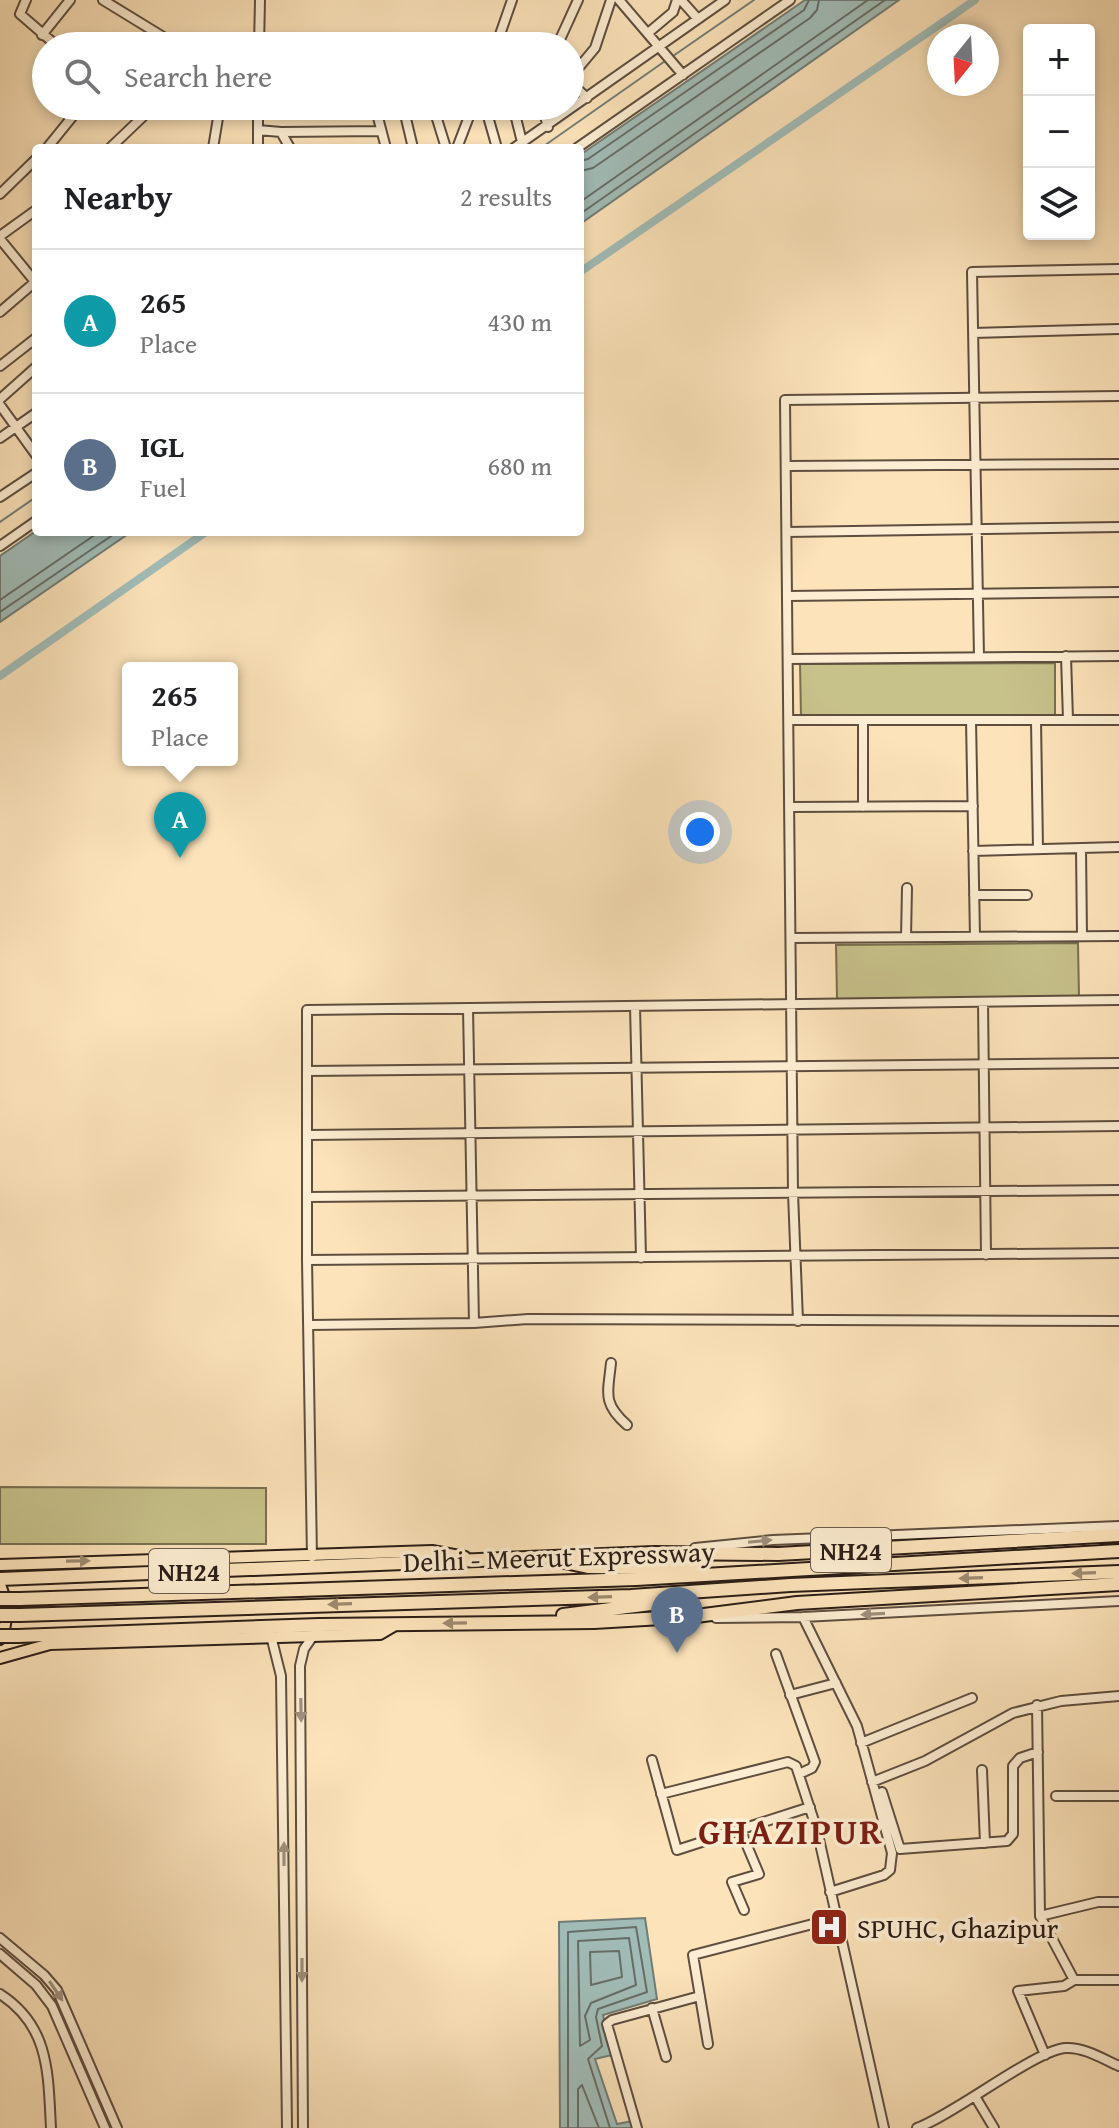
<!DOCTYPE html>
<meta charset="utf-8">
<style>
body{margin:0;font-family:"Gentium Book Plus",serif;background:#f2f2f2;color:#202124}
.controls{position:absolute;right:24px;top:24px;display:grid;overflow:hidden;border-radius:8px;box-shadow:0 4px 12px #0003}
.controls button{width:72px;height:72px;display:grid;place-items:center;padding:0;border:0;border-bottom:2px solid #e0e0e0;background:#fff;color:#202124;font:40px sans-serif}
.compass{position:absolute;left:927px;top:24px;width:72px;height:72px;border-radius:50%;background:#fff;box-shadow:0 4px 12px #0003;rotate:198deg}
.you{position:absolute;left:700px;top:832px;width:28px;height:28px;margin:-20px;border:6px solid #fff;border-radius:50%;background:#1a73e8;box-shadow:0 0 0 12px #1a73e833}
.badge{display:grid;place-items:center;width:52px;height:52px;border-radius:50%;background:#8f2418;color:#fff;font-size:26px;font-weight:700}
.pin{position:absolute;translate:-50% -66px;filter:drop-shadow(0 2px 4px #0008)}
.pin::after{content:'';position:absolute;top:42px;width:28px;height:24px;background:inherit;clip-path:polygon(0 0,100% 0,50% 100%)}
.popup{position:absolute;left:122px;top:662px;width:116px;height:104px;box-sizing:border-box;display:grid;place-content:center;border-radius:8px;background:#fff;filter:drop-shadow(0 2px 6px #0005);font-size:26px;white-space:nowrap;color:#757577}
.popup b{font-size:30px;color:#202124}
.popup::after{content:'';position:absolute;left:50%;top:100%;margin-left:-16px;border:16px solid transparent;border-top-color:#fff}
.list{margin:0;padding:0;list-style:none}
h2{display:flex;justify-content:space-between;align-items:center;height:104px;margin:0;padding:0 32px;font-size:34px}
h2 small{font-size:26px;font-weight:400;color:#757577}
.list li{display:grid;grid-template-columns:52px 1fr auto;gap:24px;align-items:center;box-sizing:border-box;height:144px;padding:0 32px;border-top:2px solid #e0e0e0}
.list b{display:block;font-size:30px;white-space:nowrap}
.list p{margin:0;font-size:26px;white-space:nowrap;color:#757577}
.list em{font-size:26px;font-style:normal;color:#757577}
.icon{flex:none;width:44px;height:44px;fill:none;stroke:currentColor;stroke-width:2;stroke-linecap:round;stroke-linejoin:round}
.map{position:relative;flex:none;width:1119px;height:2128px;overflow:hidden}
.search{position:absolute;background:#fff;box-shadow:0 4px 12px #0003;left:32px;top:32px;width:552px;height:88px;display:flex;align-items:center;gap:20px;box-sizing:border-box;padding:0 28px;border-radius:44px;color:#757577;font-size:30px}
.panel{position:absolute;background:#fff;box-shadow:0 4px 12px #0003;left:32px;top:144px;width:552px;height:392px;border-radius:8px}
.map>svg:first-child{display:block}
.green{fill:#c7c18a;stroke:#786f50;stroke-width:2}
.water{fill:#a1bdb8;stroke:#717d77;stroke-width:2}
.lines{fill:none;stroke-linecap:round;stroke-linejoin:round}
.shore{stroke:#666d67;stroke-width:2}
.stream{stroke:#717d77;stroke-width:2}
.canal{stroke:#a1bdb8;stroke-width:8}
.minor-casing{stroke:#5e4e3f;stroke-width:12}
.major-casing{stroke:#2a1d16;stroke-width:14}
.highway-casing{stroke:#2a1d16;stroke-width:16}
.minor{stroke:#fdedd2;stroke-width:8}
.major{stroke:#fce3ba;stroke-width:10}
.highway{stroke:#fce3ba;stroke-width:12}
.highway-bridge-casing{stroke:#2a1d16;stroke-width:16;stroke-linecap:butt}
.highway-bridge{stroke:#fce3ba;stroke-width:12}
.oneway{fill:#9e8f7d}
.oneway2{fill:#9e8a70}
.labels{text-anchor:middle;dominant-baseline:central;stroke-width:7;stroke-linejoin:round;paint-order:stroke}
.shield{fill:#fdedd2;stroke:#695b4e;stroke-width:2}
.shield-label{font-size:26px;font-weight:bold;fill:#2a1d16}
.street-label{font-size:28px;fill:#2a1d16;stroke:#fdedd2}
.poi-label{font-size:28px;fill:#2a1d16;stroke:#fdedd2;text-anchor:start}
.district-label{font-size:36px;font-weight:bold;letter-spacing:2px;fill:#7a1f14;stroke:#fdedd2}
</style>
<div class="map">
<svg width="1119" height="2128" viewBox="0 0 1119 2128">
<rect width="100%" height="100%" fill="#fce3ba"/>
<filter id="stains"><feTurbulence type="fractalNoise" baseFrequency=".0025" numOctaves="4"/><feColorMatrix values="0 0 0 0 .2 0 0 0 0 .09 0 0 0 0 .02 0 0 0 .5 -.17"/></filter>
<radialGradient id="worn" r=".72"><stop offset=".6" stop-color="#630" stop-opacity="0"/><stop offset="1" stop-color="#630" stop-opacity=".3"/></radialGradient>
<path class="green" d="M1055,663V717L801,718L800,664Z
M1078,943L1079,997L837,999L836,945Z
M0,1487L266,1488V1544H0Z"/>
<path class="water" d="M805,0H899L580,224V155Z
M36,531L131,532L0,622V556Z
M645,1918L657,1999L603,2015L612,2055L595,2059L617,2124L633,2121L636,2128H560L559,1922Z"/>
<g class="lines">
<path class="shore" d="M580,161L588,159L804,10L809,0
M580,171L593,168L810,18L817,10L819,0
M580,202L868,0
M580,214L885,0
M0,600L99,532
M0,612L117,532
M629,1938L636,1985L591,2003L585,2016L590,2040L580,2046L578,1941Z
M619,1951L622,1977L591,1985L590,1952Z
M568,2128V1932L636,1927L647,1992L598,2009L596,2017L602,2046L588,2059L610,2128
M578,2128V2089L582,2085L599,2128"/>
<path class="stream" d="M673,56L754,0
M541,148L668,59
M0,522L36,497"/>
<path class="canal" d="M580,272L975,0
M0,676L206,532"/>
<defs>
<path id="minor" d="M26,0L20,14L57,46
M103,0L178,46
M619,0L683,75
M681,0L698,19
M648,33L673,12L677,0
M42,35L70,0
M259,46L260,0
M496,46L512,0
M557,46L578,0
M570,78L595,48L611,0
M570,82L587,98
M258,106V148
M375,106L386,148
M403,106L413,148
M433,106L446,148
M485,106L497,148
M513,106L522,142
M542,106L548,127
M258,130L281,132L290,148
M281,132L381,131
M47,148L81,106
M110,148L154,106
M213,148L220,106
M457,148L473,106
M514,148L725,0
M577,148L790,0
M0,194L36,159
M0,236L36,210
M0,239L36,283
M0,312L35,282
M973,333L1119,329
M0,366L36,338
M0,399L36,367
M0,405L36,455
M0,438L36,413
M786,466L1119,464
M0,497L36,473
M787,532L1119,527
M0,546L36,521
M788,596L1119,592
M1066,656L1068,720
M979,657L972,272L1119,269
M789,659L1119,656
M789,720H1119
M971,720L975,937
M1036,720L1038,849
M790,807L973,806
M863,807V720
M1081,848L1082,936
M973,851L1119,847
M974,895H1027
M906,937L907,888
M791,938L1119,936
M983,1002L986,1255
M635,1006L641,1258
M468,1008L474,1323
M307,1071L1119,1063
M308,1135L1119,1126
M307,1197L1119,1190
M307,1260L1119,1253
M798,1321L793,1193L785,400L1119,396
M310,1325L474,1323L528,1319L1119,1321
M611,1363C608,1393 602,1403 627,1425
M695,1548L773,1540L1119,1526
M312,1557L307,1260V1010L1119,1000
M803,1617L857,1726L892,1853L890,1870L884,1875L830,1892
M716,1618L803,1617L1119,1601
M271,1636L281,1676L287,2128
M776,1654L815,1762L812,1768L799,1774
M790,1695L836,1683
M1037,1705L1040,1916L1074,1980H1119
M861,1743L972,1698
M652,1760L677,1850L810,1807
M982,1770L985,1843
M872,1782L925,1761L1013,1713L1061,1701L1119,1696
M882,1792L900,1849L1007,1841L1013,1834V1766L1020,1758L1038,1752
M661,1794L788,1762L796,1766L817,1830L884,2128
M1056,1796H1119
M740,1829L759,1874L732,1882L744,1910
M1040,1916L1098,1902H1119
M0,1938L44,1975L57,1990L117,2128
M0,1954L36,1985L52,2006L105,2128
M0,1994C50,2026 48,2074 51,2128
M652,2008L666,2057
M708,2044L693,1955L836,1918
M1045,2055L1018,1991L1064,1986L1074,1980
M976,2098L994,2128
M303,2128L300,1666L304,1649L313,1636
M637,2128L607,2024L612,2020L700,1996
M917,2128C955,2114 1037,2049 1066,2048C1084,2047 1103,2059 1119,2066"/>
<path id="major" d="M0,1565L432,1551L465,1557
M0,1585C7,1602 9,1622 0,1639
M0,1658L50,1644L380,1634L397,1624"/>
<path id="highway" d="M565,1562L588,1567L694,1568
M0,1579L654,1553L778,1554L1119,1535
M20,1599L636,1579L1119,1551
M20,1615L631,1596L790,1585L1119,1572
M563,1615L683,1600
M18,1636L319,1625L594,1622L696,1616L797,1603L1119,1584"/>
</defs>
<use href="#minor" class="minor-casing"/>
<use href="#major" class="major-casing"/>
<use href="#highway" class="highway-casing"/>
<use href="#minor" class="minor"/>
<use href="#major" class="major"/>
<use href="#highway" class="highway"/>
<defs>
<path id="highway-bridge" d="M0,1599H20
M0,1615H20
M0,1636H18"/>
</defs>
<use href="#highway-bridge" class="highway-bridge-casing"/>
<use href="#highway-bridge" class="highway-bridge"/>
</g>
<defs><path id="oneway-solid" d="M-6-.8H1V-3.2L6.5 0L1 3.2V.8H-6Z" transform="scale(2)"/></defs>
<g class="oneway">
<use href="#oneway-solid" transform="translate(760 1541) rotate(-6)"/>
<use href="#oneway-solid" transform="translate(873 1614) rotate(177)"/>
<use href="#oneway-solid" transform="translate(301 1710) rotate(89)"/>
<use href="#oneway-solid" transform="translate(284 1854) rotate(-90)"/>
<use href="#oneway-solid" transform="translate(302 1970) rotate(90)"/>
<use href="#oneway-solid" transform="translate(56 1991) rotate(56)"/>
</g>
<g class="oneway2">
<use href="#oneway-solid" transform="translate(78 1561) rotate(-1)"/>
<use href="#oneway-solid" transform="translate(1084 1573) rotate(178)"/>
<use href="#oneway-solid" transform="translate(971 1578) rotate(178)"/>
<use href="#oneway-solid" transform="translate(600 1597) rotate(178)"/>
<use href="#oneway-solid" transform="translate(340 1604) rotate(178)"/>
<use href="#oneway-solid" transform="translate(455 1623) rotate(179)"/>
</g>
<defs>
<symbol id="hospital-square" viewBox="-11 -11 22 22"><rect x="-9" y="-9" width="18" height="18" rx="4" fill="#8f2418" stroke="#fdedd2"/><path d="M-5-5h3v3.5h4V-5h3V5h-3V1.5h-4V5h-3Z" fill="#fff"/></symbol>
</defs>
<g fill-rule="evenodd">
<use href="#hospital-square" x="807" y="1905" width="44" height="44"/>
</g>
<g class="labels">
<g class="shield">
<rect x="811" y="1528" width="80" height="44" rx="6"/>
<rect x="149" y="1549" width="80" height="44" rx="6"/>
</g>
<g class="shield-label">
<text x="851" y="1550">NH24</text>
<text x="189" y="1571">NH24</text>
</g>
<g class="street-label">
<text transform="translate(559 1556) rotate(-2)">Delhi - Meerut Expressway</text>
</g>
<g class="poi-label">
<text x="857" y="1927">SPUHC, Ghazipur</text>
</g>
<g class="district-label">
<text x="791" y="1830">GHAZIPUR</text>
</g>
</g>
<rect width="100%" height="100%" filter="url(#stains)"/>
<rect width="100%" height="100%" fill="url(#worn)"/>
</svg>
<div class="controls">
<button>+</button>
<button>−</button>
<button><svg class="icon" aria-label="layers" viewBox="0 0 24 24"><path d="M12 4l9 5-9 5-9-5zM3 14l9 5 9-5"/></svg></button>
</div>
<svg class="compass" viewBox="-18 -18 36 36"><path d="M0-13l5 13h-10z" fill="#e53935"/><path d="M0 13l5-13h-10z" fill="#757577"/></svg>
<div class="you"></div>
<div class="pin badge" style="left:180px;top:858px;background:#0f9aa8">A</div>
<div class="popup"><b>265</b>Place</div>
<div class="pin badge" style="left:677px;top:1653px;background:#5c6f8a">B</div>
<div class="search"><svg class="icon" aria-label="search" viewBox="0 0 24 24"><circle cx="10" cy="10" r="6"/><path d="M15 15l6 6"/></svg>Search here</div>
<section class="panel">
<h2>Nearby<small>2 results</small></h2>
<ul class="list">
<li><span class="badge" style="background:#0f9aa8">A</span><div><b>265</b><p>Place</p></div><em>430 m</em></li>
<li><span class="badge" style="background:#5c6f8a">B</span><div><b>IGL</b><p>Fuel</p></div><em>680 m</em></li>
</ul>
</section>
</div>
